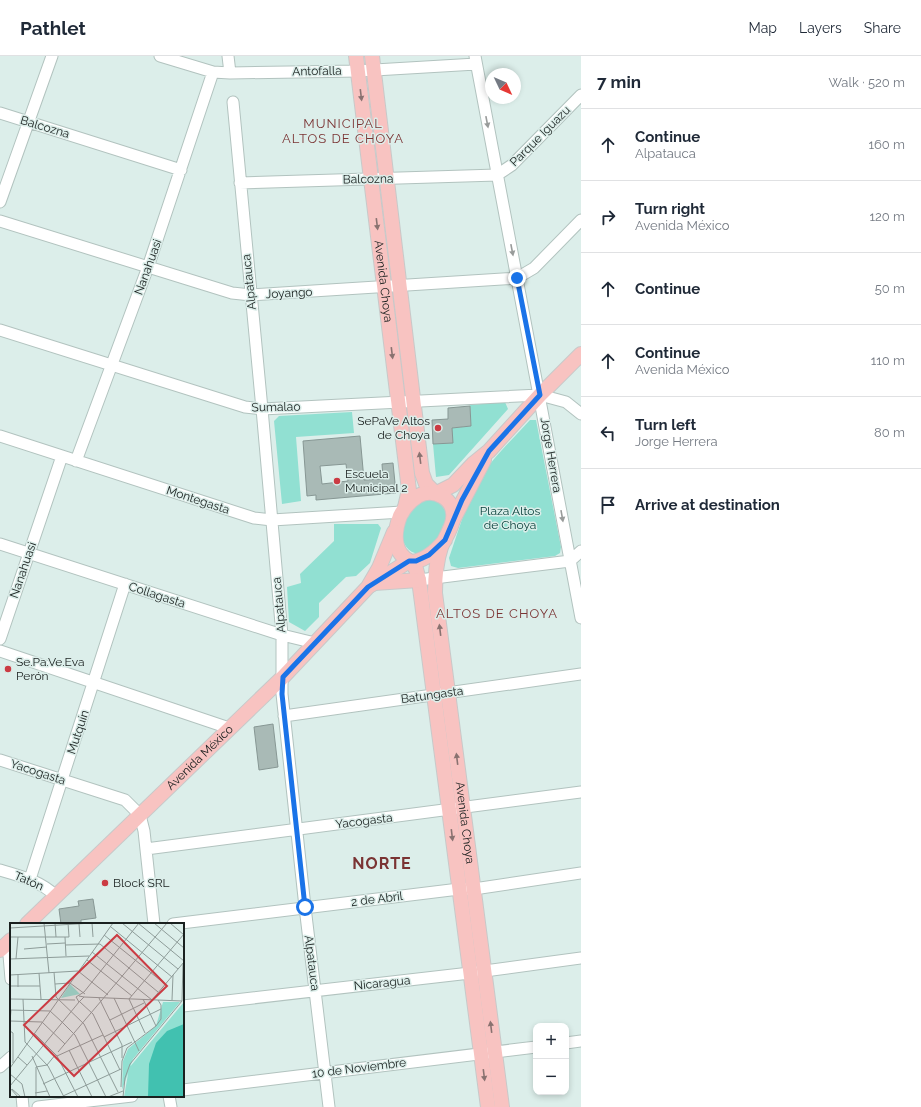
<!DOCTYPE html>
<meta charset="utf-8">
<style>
body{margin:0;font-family:Raleway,sans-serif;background:#f6f6f7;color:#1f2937}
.controls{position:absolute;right:12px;bottom:12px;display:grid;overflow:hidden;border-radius:8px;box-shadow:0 2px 6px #0003}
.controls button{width:36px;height:36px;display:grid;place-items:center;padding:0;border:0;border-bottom:1px solid #e0e1e3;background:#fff;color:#1f2937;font:20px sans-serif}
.compass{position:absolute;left:485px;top:12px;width:36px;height:36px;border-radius:50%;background:#fff;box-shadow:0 2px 6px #0003;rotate:134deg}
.stop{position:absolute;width:12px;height:12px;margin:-9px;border:3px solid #1a73e8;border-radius:50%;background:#fff}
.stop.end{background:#1a73e8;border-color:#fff;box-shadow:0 1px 4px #0008}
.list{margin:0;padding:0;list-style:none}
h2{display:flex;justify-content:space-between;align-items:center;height:52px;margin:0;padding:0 16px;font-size:17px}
h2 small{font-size:13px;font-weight:400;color:#747a83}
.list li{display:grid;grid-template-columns:26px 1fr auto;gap:12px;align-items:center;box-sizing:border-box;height:72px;padding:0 16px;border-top:1px solid #e0e1e3}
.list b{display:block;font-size:15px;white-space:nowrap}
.list p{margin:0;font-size:13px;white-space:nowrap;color:#747a83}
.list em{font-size:13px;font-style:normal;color:#747a83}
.icon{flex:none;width:22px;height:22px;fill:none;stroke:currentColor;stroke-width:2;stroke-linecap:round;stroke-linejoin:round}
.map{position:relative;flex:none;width:581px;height:1051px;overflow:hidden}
header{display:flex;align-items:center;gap:24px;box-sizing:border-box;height:56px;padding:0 20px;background:#fff;border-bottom:1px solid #e0e1e3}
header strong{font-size:19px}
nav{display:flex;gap:22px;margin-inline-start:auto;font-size:14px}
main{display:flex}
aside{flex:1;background:#fff}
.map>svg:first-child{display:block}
.green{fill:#91e0d2}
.building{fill:#a9bab6;stroke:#879794;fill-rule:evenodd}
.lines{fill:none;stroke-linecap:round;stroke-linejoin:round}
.minor-casing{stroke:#b2c3bf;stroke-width:13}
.major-casing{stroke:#c8c9c9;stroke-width:16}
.minor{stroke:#fff;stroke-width:11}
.major{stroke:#f8c3c1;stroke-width:14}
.oneway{fill:#897270}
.oneway2{fill:#989b9a}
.route{stroke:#1a73e8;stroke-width:5}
.poi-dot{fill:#cb3b43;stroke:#dceeea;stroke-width:1.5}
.labels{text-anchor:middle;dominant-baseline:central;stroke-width:3;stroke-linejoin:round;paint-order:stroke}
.street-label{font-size:12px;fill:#1a201f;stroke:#dceeea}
.poi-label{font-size:12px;fill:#1a201f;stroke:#dceeea;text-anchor:start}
.park-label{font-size:12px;fill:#003b35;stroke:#dceeea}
.neighbourhood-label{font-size:13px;letter-spacing:1px;fill:#7a3333;stroke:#dceeea}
.district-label{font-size:16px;font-weight:bold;letter-spacing:1px;fill:#7a3333;stroke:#dceeea}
.inset-road{fill:none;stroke:#8e9c99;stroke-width:1}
.view{fill:#cb3b43;fill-opacity:0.15;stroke:#cb3b43;stroke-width:2}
.inset-edge{fill:none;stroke:#1a201f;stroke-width:2}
</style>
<header>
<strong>Pathlet</strong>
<nav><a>Map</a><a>Layers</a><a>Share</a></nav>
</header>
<main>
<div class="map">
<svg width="581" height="1051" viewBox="0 0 581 1051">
<rect width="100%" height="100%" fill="#dceeea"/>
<path class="green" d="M505,346L508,353L449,419L436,421L433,388L452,387V372L471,370L470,349Z
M352,356L354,377L296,381L301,445L282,448L274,365L279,360Z
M530,364H536L561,491L560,497L555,500L458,512L451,510L449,502C458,476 466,447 480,423C493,401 513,383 530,364Z
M428,441L444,448C452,477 441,481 420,498C399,496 399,472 407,457C411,451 422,445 428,441Z
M334,468H378L381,472L370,507L356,520L346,521L319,547V561L305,575L289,566L287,531L301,527L300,518L334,485Z"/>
<path class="building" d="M470,350L471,370L452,372L453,387L433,388L432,364L448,363V352Z
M360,380L364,424L383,423L382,408L393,407L396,437L316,444V439L307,440L303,385ZM346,408L348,425L322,428L320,410Z
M273,668L278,711L259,714L254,671Z
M93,843L96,862L81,864V868H61L59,853L79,850L78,845Z"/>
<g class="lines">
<defs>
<path id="minor" d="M160,0L213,16L230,17L358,15L476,8
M228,0L230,17
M475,0L581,562
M233,46L262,353L282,579V638L305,851L329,1051
M0,57L181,114
M240,127L497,119L512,109L581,39
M0,146L52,0
M0,165L232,237L251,239L517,222L534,212L581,164
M0,274L245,351L262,353L540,339L566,346L581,358
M0,380L254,462L272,464L402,456
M76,405L148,211L213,16
M0,488L282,579L315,587
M419,524L570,505L581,495
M0,583L62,400
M0,595L229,672
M284,660L581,618
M0,704L125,744L140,759L144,775L154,868
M146,793L581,736
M0,814C21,820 40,825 56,840
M30,823L125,528
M173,868L459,833H474L581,817
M11,887H8L11,923
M183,950L470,917L581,902
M566,987L581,985
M0,1011L11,1001
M183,1034L536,991
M22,1040L23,1051
M169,1040L171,1051
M38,1051L132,1040"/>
<g id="major">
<path id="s1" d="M356,0L409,434L405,451"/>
<path d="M372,0L422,417L426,428L434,436"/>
<path d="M437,437L453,429L473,408L489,395L540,339L581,298"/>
<path d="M453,464L484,404"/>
<path id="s2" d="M445,484C436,495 425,505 411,506C392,497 394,476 400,460C404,452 410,445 418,440C434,431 456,443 453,463C452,472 445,482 441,491C436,506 435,521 435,537L502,1051"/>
<path d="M411,506L416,513L419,524L488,1051"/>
<path d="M374,527L419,524"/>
<path d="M371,529L409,505"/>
<path id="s3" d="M27,868L283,621L368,531L379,512L394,476"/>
<path d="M0,894L11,884"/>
</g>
</defs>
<use href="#minor" class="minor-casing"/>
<use href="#major" class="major-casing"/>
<use href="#minor" class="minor"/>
<use href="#major" class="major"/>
</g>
<defs><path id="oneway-solid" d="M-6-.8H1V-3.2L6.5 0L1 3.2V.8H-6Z"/></defs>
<g class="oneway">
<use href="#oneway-solid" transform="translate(361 39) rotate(83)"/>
<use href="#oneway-solid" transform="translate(377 168) rotate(83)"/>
<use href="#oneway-solid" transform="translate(392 297) rotate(83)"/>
<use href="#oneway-solid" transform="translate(420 402) rotate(-97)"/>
<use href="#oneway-solid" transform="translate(440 574) rotate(-97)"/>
<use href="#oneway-solid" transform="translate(457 703) rotate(-97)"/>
<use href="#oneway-solid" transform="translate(452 779) rotate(83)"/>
<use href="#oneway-solid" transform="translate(491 971) rotate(-97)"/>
<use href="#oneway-solid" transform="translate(484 1019) rotate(83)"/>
</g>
<g class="oneway2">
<use href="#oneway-solid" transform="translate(487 66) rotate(79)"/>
<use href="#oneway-solid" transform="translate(512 194) rotate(79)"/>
<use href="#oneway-solid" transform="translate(562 460) rotate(80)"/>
</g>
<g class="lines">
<path class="route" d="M305,851L282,638L283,621L368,531L409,505H416L429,499L445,484L462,444L489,395L540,339L517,222"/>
</g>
<g class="poi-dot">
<circle cx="438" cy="372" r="4"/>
<circle cx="337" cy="425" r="4"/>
<circle cx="8" cy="613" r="4"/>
<circle cx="105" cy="827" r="4"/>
</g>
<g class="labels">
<g class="street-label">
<text transform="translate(317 15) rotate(-1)">Antofalla</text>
<text transform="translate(45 71) rotate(17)">Balcozna</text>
<text transform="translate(540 80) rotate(-45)">Parque Iguazu</text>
<text transform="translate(368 123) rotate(-1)">Balcozna</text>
<text transform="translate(148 211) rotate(-70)">Nanahuasi</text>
<text transform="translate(249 226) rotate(-96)">Alpatauca</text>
<text stroke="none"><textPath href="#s1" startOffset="227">Avenida Choya</textPath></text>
<text transform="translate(289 237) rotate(-3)">Joyango</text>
<text transform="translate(276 351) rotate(-1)">Sumalao</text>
<text transform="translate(551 399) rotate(80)">Jorge Herrera</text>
<text transform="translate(198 444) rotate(18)">Montegasta</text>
<text transform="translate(23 514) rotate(-71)">Nanahuasi</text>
<text transform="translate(157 539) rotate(18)">Collagasta</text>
<text transform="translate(279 549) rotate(-95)">Alpatauca</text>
<text transform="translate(432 639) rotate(-8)">Batungasta</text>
<text transform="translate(78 676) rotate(-72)">Mutquín</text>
<text stroke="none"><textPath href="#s3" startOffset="240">Avenida México</textPath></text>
<text transform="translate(38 716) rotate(18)">Yacogasta</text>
<text transform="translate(364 765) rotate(-7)">Yacogasta</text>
<text stroke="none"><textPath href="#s2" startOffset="482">Avenida Choya</textPath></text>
<text transform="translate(29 825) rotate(23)">Tatón</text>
<text transform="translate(377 843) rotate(-7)">2 de Abril</text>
<text transform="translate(312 907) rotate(83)">Alpatauca</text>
<text transform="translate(382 927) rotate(-6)">Nicaragua</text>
<text transform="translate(359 1012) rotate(-7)">10 de Noviembre</text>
</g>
<g class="poi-label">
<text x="430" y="365" text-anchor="end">SePaVe Altos<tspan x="430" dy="14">de Choya</tspan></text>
<text x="345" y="418">Escuela<tspan x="345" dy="14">Municipal 2</tspan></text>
<text x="16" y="606">Se.Pa.Ve.Eva<tspan x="16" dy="14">Perón</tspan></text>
<text x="113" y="827">Block SRL</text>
</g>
<g class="park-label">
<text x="510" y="455">Plaza Altos<tspan x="510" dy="14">de Choya</tspan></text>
</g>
<g class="neighbourhood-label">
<text x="343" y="67">MUNICIPAL<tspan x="343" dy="15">ALTOS DE CHOYA</tspan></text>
<text x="497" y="557">ALTOS DE CHOYA</text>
</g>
<g class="district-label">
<text x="382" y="807">NORTE</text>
</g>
</g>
<g transform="translate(10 867)">
<rect width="174" height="174" fill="#dceeea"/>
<path d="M60,61L70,71L51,75ZM153,79H170L123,136L112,167L113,138L118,126L146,103ZM174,79V174H114L119,145Z" fill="#91e0d2"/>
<path d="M174,101V174H138L139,141L146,120L157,108Z" fill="#41c1b0"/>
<path class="inset-road" d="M34,0L39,50M45,0L46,14M82,0L83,14M112,0L168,46M128,0L174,38M144,0L174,25M160,0L174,12M69,1L70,14M101,4L162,54M0,5L82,0M94,12L155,61M0,14H59L58,0M55,14L56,33M37,21L55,20M55,22L90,21L148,69M14,26L37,24M82,29L142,77L174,39M0,36L79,33M6,36L8,14M77,37L122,73M44,49L46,74L74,101L108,169M29,50L31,76M0,52L68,48L98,72M45,61L60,60L75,71M0,63H30M8,64V51M69,73L74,74L69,79L66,74L74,69L129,0M74,74L172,78M89,75L112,122V135M104,75L129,128M0,76L65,77M13,76L15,119L38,143L54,174M133,76L146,103M162,77L163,52M172,78L173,40M70,79L83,91L110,147M0,87L40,88L52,99L65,112L96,174M100,97L134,80M0,98L32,99L55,121M0,99L1,87M0,108L3,110V140M24,110L47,133L68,174M135,110L119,76L174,11M94,114L151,86M59,127L82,174M48,129L157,0M22,133L40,174M47,133L93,112M8,134L17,142M0,145L103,0M0,151L12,161L15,174M33,161L122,119M0,163L69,79M111,164L112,138L117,125L146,103L151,96V82L148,77M0,165L8,174M2,166L11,174M25,170L37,168M53,173L111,146M26,174V144L37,142L46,131M98,174L113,168M113,174L115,155L120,141L172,78"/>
<path class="view" d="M107,12L157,63L64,153L14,102Z"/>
<rect width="174" height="174" class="inset-edge"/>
</g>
</svg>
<div class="controls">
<button>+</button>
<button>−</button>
</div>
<svg class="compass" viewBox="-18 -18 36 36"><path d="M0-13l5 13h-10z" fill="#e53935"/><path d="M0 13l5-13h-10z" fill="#747a83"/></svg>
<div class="stop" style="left:305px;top:851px"></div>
<div class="stop end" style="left:517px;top:222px"></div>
</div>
<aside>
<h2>7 min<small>Walk · 520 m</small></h2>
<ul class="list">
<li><svg class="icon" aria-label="ahead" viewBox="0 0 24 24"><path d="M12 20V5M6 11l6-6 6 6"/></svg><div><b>Continue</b><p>Alpatauca</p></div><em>160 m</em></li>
<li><svg class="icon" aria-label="right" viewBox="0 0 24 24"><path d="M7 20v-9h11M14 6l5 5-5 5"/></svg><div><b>Turn right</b><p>Avenida México</p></div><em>120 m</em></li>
<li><svg class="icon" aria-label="ahead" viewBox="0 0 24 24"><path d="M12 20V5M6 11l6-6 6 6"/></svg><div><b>Continue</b></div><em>50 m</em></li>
<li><svg class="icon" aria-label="ahead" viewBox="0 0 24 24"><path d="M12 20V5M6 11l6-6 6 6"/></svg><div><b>Continue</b><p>Avenida México</p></div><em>110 m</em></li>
<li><svg class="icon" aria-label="left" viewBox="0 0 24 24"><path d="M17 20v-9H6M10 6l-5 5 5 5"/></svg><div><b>Turn left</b><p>Jorge Herrera</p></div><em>80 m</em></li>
<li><svg class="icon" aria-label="arrive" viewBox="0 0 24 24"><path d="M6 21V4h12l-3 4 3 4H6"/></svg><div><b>Arrive at destination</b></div></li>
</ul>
</aside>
</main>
